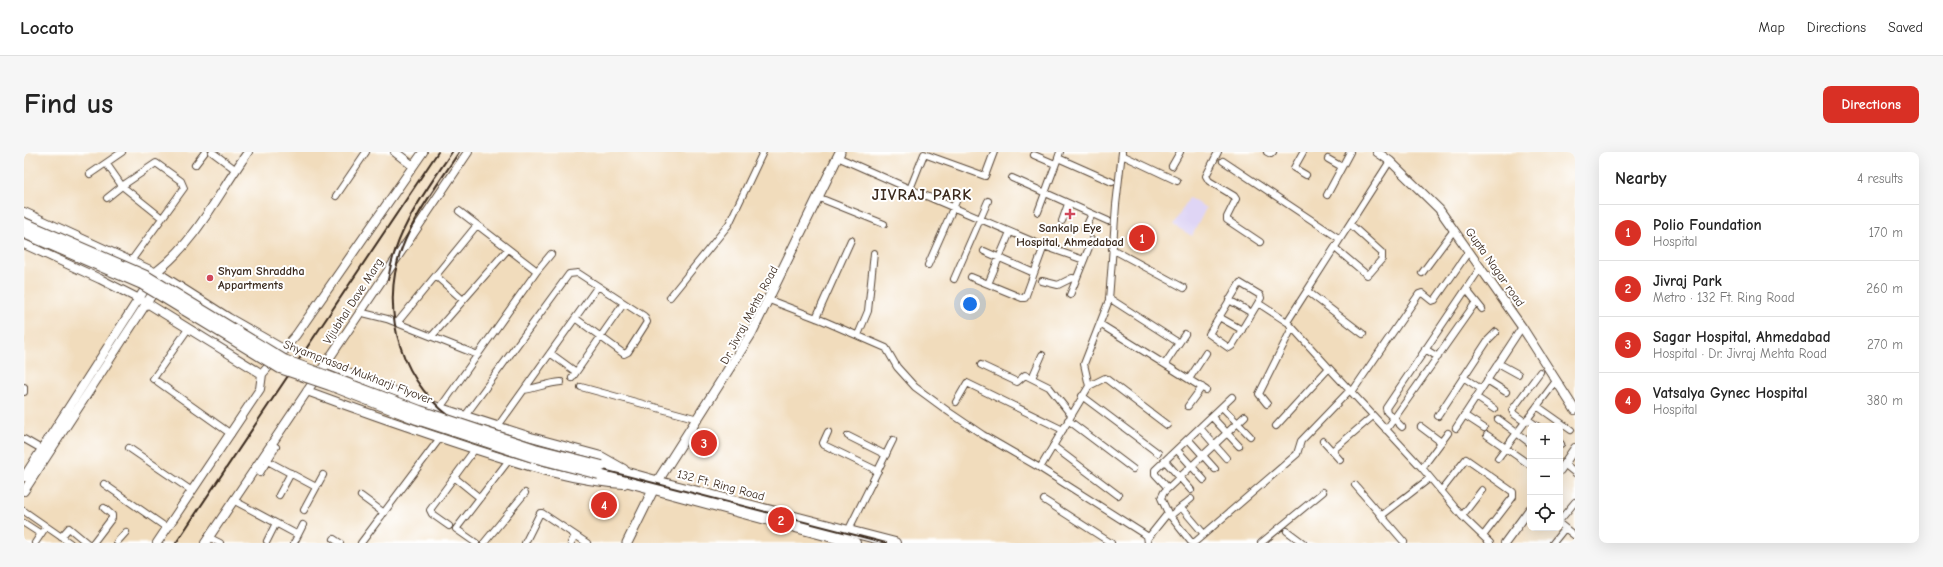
<!DOCTYPE html>
<meta charset="utf-8">
<style>
body{margin:0;font-family:"Comic Neue",sans-serif;background:#f6f6f6;color:#222}
.controls{position:absolute;right:12px;bottom:12px;display:grid;overflow:hidden;border-radius:8px;box-shadow:0 4px 16px #0002}
.controls button{width:36px;height:36px;display:grid;place-items:center;padding:0;border:0;border-bottom:1px solid #e0e0e0;background:#fff;color:#222;font:20px sans-serif}
.you{position:absolute;left:946px;top:152px;width:14px;height:14px;margin:-10px;border:3px solid #fff;border-radius:50%;background:#1a73e8;box-shadow:0 0 0 6px #1a73e833}
.badge{display:grid;place-items:center;width:26px;height:26px;border-radius:50%;background:#d93025;color:#fff;font-size:13px;font-weight:700}
.pin{position:absolute;translate:-50% -50%;border:2px solid #fff;box-shadow:0 1px 4px #0006}
.list{margin:0;padding:0;list-style:none}
h2{display:flex;justify-content:space-between;align-items:center;height:52px;margin:0;padding:0 16px;font-size:17px}
h2 small{font-size:13px;font-weight:400;color:#767676}
.list li{display:grid;grid-template-columns:26px 1fr auto;gap:12px;align-items:center;box-sizing:border-box;height:56px;padding:0 16px;border-top:1px solid #e0e0e0}
.list b{display:block;font-size:15px;white-space:nowrap}
.list p{margin:0;font-size:13px;white-space:nowrap;color:#767676}
.list em{font-size:13px;font-style:normal;color:#767676}
.icon{flex:none;width:22px;height:22px;fill:none;stroke:currentColor;stroke-width:2;stroke-linecap:round;stroke-linejoin:round}
.map{position:relative;flex:none;width:1551px;height:391px;overflow:hidden;border-radius:8px}
header{display:flex;align-items:center;gap:24px;box-sizing:border-box;height:56px;padding:0 20px;background:#fff;border-bottom:1px solid #e0e0e0}
header strong{font-size:19px}
nav{display:flex;gap:22px;margin-inline-start:auto;font-size:14px}
.intro{display:flex;align-items:center;justify-content:space-between;box-sizing:border-box;height:96px;padding:0 24px}
h1{margin:0;font-size:28px}
.button{padding:10px 18px;border-radius:8px;background:#d93025;color:#fff;font-size:14px;font-weight:700}
main{display:flex;gap:24px;padding:0 24px}
aside{flex:1;background:#fff;border-radius:8px;box-shadow:0 4px 16px #0002}
.map>svg:first-child{display:block}
.built{fill:#dfd5f5}
.lines{fill:none;stroke-linecap:round;stroke-linejoin:round}
.minor-casing{stroke:#564536;stroke-width:8}
.tertiary-casing{stroke:#564536;stroke-width:10}
.secondary-casing{stroke:#564536;stroke-width:11}
.primary-casing{stroke:#564536;stroke-width:12}
.minor{stroke:#fff;stroke-width:6}
.tertiary{stroke:#fff;stroke-width:8}
.secondary{stroke:#fff;stroke-width:9}
.primary{stroke:#fff;stroke-width:10}
.rail{stroke:#3b2a1e;stroke-width:2}
.primary-bridge-casing{stroke:#564536;stroke-width:12;stroke-linecap:butt}
.primary-bridge{stroke:#fff;stroke-width:10}
.poi-dot{fill:#d1495b;stroke:#fff;stroke-width:1.5}
.labels{text-anchor:middle;dominant-baseline:central;stroke-width:4;stroke-linejoin:round;paint-order:stroke}
.poi-label{font-size:12px;font-weight:bold;fill:#3b2a1e;stroke:#fff}
.street-label{font-size:12px;fill:#3b2a1e;stroke:#fff}
.district-label{font-size:16px;font-weight:bold;letter-spacing:1px;fill:#3b2a1e;stroke:#fff}
</style>
<header>
<strong>Locato</strong>
<nav><a>Map</a><a>Directions</a><a>Saved</a></nav>
</header>
<div class="intro"><h1>Find us</h1><a class="button">Directions</a></div>
<main>
<div class="map">
<svg width="1551" height="391" viewBox="0 0 1551 391">
<rect width="100%" height="100%" fill="#fff"/>
<filter id="ink" filterUnits="userSpaceOnUse"><feTurbulence type="fractalNoise" baseFrequency=".025" numOctaves="2"/><feDisplacementMap in="SourceGraphic" scale="8" xChannelSelector="R" yChannelSelector="G"/><feConvolveMatrix kernelMatrix="1 2 1 2 8 2 1 2 1" color-interpolation-filters="sRGB"/></filter>
<filter id="wash" filterUnits="userSpaceOnUse"><feTurbulence type="fractalNoise" baseFrequency=".012" numOctaves="4" result="noise"/><feDisplacementMap in="SourceGraphic" scale="16" xChannelSelector="R" yChannelSelector="G"/><feGaussianBlur stdDeviation="0.9" result="paint"/><feColorMatrix in="noise" values="0 0 0 0 0 0 0 0 0 0 0 0 0 0 0 0 0 1.4 0 .05"/><feComposite in="paint" operator="in"/></filter>
<g filter="url(#wash)">
<rect width="100%" height="100%" fill="#f1dcbc"/>
<path class="built" d="M1165,46L1182,56L1168,84L1149,73Z"/>
</g>
<g filter="url(#ink)">
<g class="lines">
<defs>
<path id="minor" d="M188,0L212,18
M1036,0L1034,6L1088,30
M1194,0L1182,24L1185,29L1210,44L1212,47L1203,65V68L1236,90
M1243,0L1247,2L1249,0
M1279,0L1270,16L1282,23
M1010,3L1031,12
M1098,3L1153,29
M818,7L886,37L900,2L961,24L970,0
M1304,7L1318,15
M1199,9L1316,87
M171,13L181,0
M1148,14L1156,0
M66,22L82,11
M988,26L1084,69
M886,37L1017,93L1060,108L1046,143
M1303,43L1326,0
M312,44L342,0
M83,46L98,34L82,11L98,0
M798,47L860,72
M1014,60L1034,6
M1038,69L1044,52
M1061,77L1068,62
M1311,96L1343,123L1346,121L1358,107V101L1326,72
M1088,97L1160,136
M960,99L1010,121
M1060,108L1068,88
M107,109L160,36L157,29L132,11L98,34L138,66
M904,113L934,45
M513,119L527,102
M1398,121L1430,78
M412,124L439,148
M947,125L998,146H1001L1020,94
M930,127L964,49
M1018,129L1034,133L1048,126L1052,127
M1216,131L1236,143L1237,146L1208,194L1205,196L1185,182Z
M964,132L986,80
M1442,137L1458,157
M1283,139L1339,182
M646,145L705,72L739,0
M1085,146L1155,191
M1205,148L1228,161
M748,149L800,169L862,196L873,215L891,235L925,260L959,283L1016,316L1123,384L1124,391
M1234,151L1263,170L1366,9
M335,160L363,167L454,203
M1195,165L1218,178
M792,166L827,88
M373,171L453,73
M1076,172L1182,238
M1266,173L1305,216
M834,183L844,159L850,101
M408,184L484,97
M1401,197L1414,205
M526,201L552,220
M1474,211L1494,222
M1141,212L1161,182
M957,213L993,230L1001,223L1025,235L1047,263
M1439,225L1457,237
M548,226L600,151
M1008,226L1018,203
M129,227L164,177
M1165,227L1182,201
M1463,228L1482,240
M134,230L207,282
M1065,234L1081,226L1143,273
M0,235V240
M557,235L674,267
M500,238C513,236 524,231 537,230
M1328,240L1395,142L1398,141L1408,149L1411,148L1445,99
M1058,244L1134,301
M1452,245L1470,257
M932,250L943,231L1039,278
M1243,252L1235,242L1268,176
M1164,254L1178,235
M1513,254L1547,278
M1198,255L1226,284
M416,256L513,119L435,59
M1440,263L1460,276
M441,264L545,122L554,121L620,164L623,170L604,200L600,202L551,166
M1414,264L1464,188L1472,180
M1188,265L1215,294
M1474,267L1506,291
M1503,267L1513,274
M1044,268L1109,317
M1501,270L1490,262L1488,258L1516,220
M474,274L574,134
M1252,274L1305,216L1398,316L1438,364L1466,391
M1378,275L1363,260L1362,256L1457,115
M1397,275L1417,290
M1176,276L1202,306
M1432,276L1498,175
M1362,278L1452,150
M804,280L799,291L800,293L854,319
M1463,283L1506,313
M824,284L862,303
M0,287L21,299
M1164,287L1191,317
M1299,289L1316,308
M1536,291L1537,292
M1029,294L1094,343
M105,296L168,339
M1153,298L1180,328
M1308,299L1349,264
M238,306L292,335
M1474,306L1532,229
M1141,309L1167,338
M1540,312L1551,321
M1016,316L1065,234L1060,212L1085,148L1092,53L1098,0
M1398,316L1424,281
M236,321L252,295
M430,325L456,346
M80,332L143,376
M1331,333L1380,390
M1144,336L1131,322V318L1208,245
M1417,339L1442,307L1489,340V345L1459,384
M255,343L267,321
M337,344L360,361
M209,348L274,383L270,391
M1020,348L1087,391
M1157,355L1180,382
M280,358L299,323
M0,359L46,391
M1144,361L1167,390H1171L1273,302L1277,289L1326,238
M1146,364L1167,347
M1357,364L1406,326
M1438,364L1458,338
M1536,368L1551,350
M0,371L17,382
M1536,372L1551,384
M425,374L408,362L406,358L451,297
M824,379L869,288
M1263,379L1279,391
M274,383L279,373
M37,385L45,376L63,391
M184,385L196,391
M1124,386L1144,361L1137,346L1140,340L1221,264
M310,387L316,391
M243,389L252,371
M93,390L102,380
M11,391L19,379
M69,391L88,366V363L80,356
M337,391L416,286
M452,391L432,377L485,308
M460,391L501,341
M501,391L516,361H518L563,391
M547,391L551,383
M1237,391L1299,340
M1529,391L1541,376"/>
<path id="tertiary" d="M371,0L389,14
M1353,0L1366,9L1415,57L1498,175L1551,258
M0,60L139,124L205,166L261,198
M0,92L76,127L123,151L238,222
M301,212L395,249L507,285L577,304L600,317
M283,239C337,259 392,278 447,296C497,312 547,329 600,332
M1536,318L1551,296
M0,325L132,120C172,90 195,40 224,0
M0,339L133,135
M133,391L236,237L238,222L272,183L399,0
M181,391L444,0
M1481,391L1506,357"/>
<path id="secondary" d="M603,391L633,330L727,182L816,0"/>
<path id="primary" d="M578,314L639,331L871,391
M575,322L831,391"/>
</defs>
<use href="#minor" class="minor-casing"/>
<use href="#tertiary" class="tertiary-casing"/>
<use href="#secondary" class="secondary-casing"/>
<use href="#primary" class="primary-casing"/>
<use href="#minor" class="minor"/>
<use href="#tertiary" class="tertiary"/>
<use href="#secondary" class="secondary"/>
<use href="#primary" class="primary"/>
<path class="rail" d="M435,0C415,31 391,62 378,96C354,160 378,236 437,272C457,284 480,290 502,298L862,391
M364,128C371,79 401,40 428,0
M152,391L414,0"/>
<defs>
<path id="primary-bridge" d="M0,71L122,124L260,208L396,259L511,297L578,314
M0,81L118,132L256,216L306,233L393,267L509,305L575,322"/>
</defs>
<use href="#primary-bridge" class="primary-bridge-casing"/>
<use href="#primary-bridge" class="primary-bridge"/>
</g>
</g>
<g class="poi-dot">
<path d="M1044 56h4v4h4v4h-4v4h-4v-4h-4v-4h4z"/>
<circle cx="186" cy="126" r="4"/>
</g>
<g class="labels">
<g class="poi-label">
<text x="1046" y="76">Sankalp Eye<tspan x="1046" dy="14">Hospital, Ahmedabad</tspan></text>
<text x="194" y="119" text-anchor="start">Shyam Shraddha<tspan x="194" dy="14">Appartments</tspan></text>
</g>
<g class="street-label">
<text transform="translate(1471 115) rotate(55)">Gupta Nagar road</text>
<text transform="translate(329 149) rotate(-57)">Vijubhai Dave Marg</text>
<text transform="translate(725 163) rotate(-62)">Dr. Jivraj Mehta Road</text>
<text transform="translate(334 220) rotate(21)">Shyamprasad Mukharji Flyover</text>
<text transform="translate(697 333) rotate(15)">132 Ft. Ring Road</text>
</g>
<g class="district-label">
<text x="898" y="43">JIVRAJ PARK</text>
</g>
</g>
</svg>
<div class="controls">
<button>+</button>
<button>−</button>
<button><svg class="icon" aria-label="locate" viewBox="0 0 24 24"><circle cx="12" cy="12" r="6"/><path d="M12 2v4M12 18v4M2 12h4M18 12h4"/></svg></button>
</div>
<div class="you"></div>
<div class="pin badge" style="left:1118px;top:86px">1</div>
<div class="pin badge" style="left:757px;top:368px">2</div>
<div class="pin badge" style="left:680px;top:291px">3</div>
<div class="pin badge" style="left:580px;top:353px">4</div>
</div>
<aside>
<h2>Nearby<small>4 results</small></h2>
<ul class="list">
<li><span class="badge">1</span><div><b>Polio Foundation</b><p>Hospital</p></div><em>170 m</em></li>
<li><span class="badge">2</span><div><b>Jivraj Park</b><p>Metro · 132 Ft. Ring Road</p></div><em>260 m</em></li>
<li><span class="badge">3</span><div><b>Sagar Hospital, Ahmedabad</b><p>Hospital · Dr. Jivraj Mehta Road</p></div><em>270 m</em></li>
<li><span class="badge">4</span><div><b>Vatsalya Gynec Hospital</b><p>Hospital</p></div><em>380 m</em></li>
</ul>
</aside>
</main>
